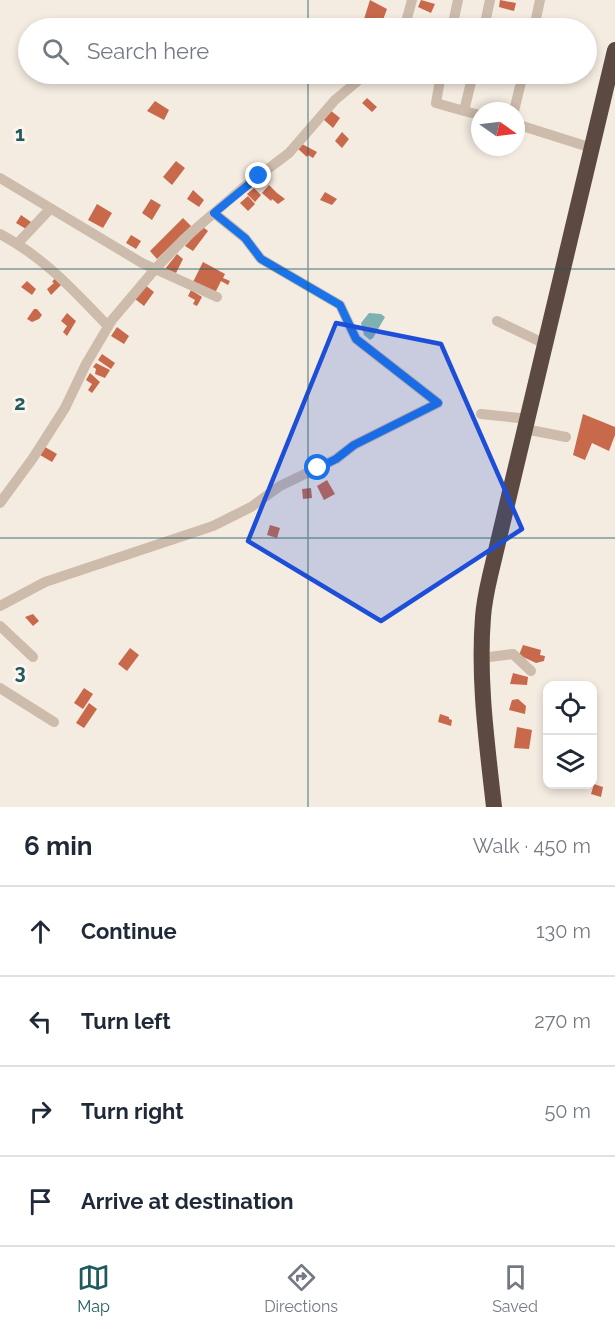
<!DOCTYPE html>
<meta charset="utf-8">
<style>
body{margin:0;font-family:Raleway,sans-serif;background:#f2f2f3;color:#1f2937}
.controls{position:absolute;right:18px;bottom:18px;display:grid;overflow:hidden;border-radius:12px;box-shadow:0 3px 9px #0003}
.controls button{width:54px;height:54px;display:grid;place-items:center;padding:0;border:0;border-bottom:2px solid #e0e1e3;background:#fff;color:#1f2937;font:30px sans-serif}
.compass{position:absolute;left:471px;top:102px;width:54px;height:54px;border-radius:50%;background:#fff;box-shadow:0 3px 9px #0003;rotate:104deg}
.stop{position:absolute;width:18px;height:18px;margin:-14px;border:4px solid #1a73e8;border-radius:50%;background:#fff}
.stop.end{background:#1a73e8;border-color:#fff;box-shadow:0 2px 6px #0008}
.list{margin:0;padding:0;list-style:none}
h2{display:flex;justify-content:space-between;align-items:center;height:78px;margin:0;padding:0 24px;font-size:26px}
h2 small{font-size:20px;font-weight:400;color:#747a83}
.list li{display:grid;grid-template-columns:39px 1fr auto;gap:18px;align-items:center;box-sizing:border-box;height:90px;padding:0 24px;border-top:2px solid #e0e1e3}
.list b{display:block;font-size:22px;white-space:nowrap}
.list em{font-size:20px;font-style:normal;color:#747a83}
.icon{flex:none;width:33px;height:33px;fill:none;stroke:currentColor;stroke-width:2;stroke-linecap:round;stroke-linejoin:round}
.map{position:relative;flex:none;width:615px;height:807px;overflow:hidden}
.search{position:absolute;background:#fff;box-shadow:0 3px 9px #0003;left:18px;right:18px;top:18px;height:66px;display:flex;align-items:center;gap:15px;box-sizing:border-box;padding:0 21px;border-radius:33px;color:#747a83;font-size:22px}
.sheet{height:438px;background:#fff}
nav{display:flex;justify-content:space-around;align-items:center;box-sizing:border-box;height:84px;border-top:2px solid #e0e1e3;background:#fff;font-size:16px;color:#747a83}
nav a{display:grid;justify-items:center;gap:3px}
nav .on{color:#1f5a5e}
.map>svg:first-child{display:block}
.water{fill:#7fb0b2}
.building{fill:#c8694b}
.lines{fill:none;stroke-linecap:round;stroke-linejoin:round}
.minor{stroke:#cdbbac;stroke-width:10}
.highway{stroke:#5c4a42;stroke-width:16}
.route{stroke:#1a73e8;stroke-width:8}
.marked{fill:#1d4ed8;fill-opacity:0.2;stroke:#1d4ed8;stroke-width:4.5;stroke-linejoin:round}
.grid{fill:none;stroke:#1f5a5e;stroke-width:1.5;stroke-opacity:0.55}
.grid-label{font-size:20px;text-anchor:middle;font-weight:bold;fill:#1f5a5e;stroke:#fbf5ee;stroke-width:6;stroke-linejoin:round;paint-order:stroke}
</style>
<div class="map">
<svg width="615" height="807" viewBox="0 0 615 807">
<rect width="100%" height="100%" fill="#f4ebe1"/>
<path class="water" d="M369,313L381,314L385,317L373,338L370,340L364,335L361,323Z"/>
<path class="building" d="M370,0L387,9L380,28L364,19Z
M421,0L435,4L431,13L418,7Z
M500,0L516,3L514,11L499,7Z
M367,98L377,107L372,112L362,103Z
M155,101L169,110L164,120L147,111Z
M330,110L340,118L333,128L323,119Z
M342,132L349,139L342,148L335,141Z
M302,144L317,152L313,158L308,155L307,157L297,148Z
M176,161L185,168L172,185L163,177Z
M269,185L277,193L285,199L278,204L272,199L271,201L262,193Z
M254,188L261,195L255,202L247,194Z
M193,190L204,200L199,207L187,199Z
M325,192L337,199L332,205L320,200Z
M248,196L255,204L248,211L240,203Z
M151,199L161,205L152,220L142,213Z
M97,204L112,213L103,228L88,220Z
M21,215L31,222L26,229L16,223Z
M183,218L191,226L157,259L150,251Z
M203,227L208,231L193,251L185,246Z
M131,235L141,241L136,249L126,243Z
M177,254L183,259L176,273L165,269Z
M203,262L225,274L223,278L230,281L228,285L221,281L215,293L193,282Z
M56,277L63,283L51,295L47,289L54,283L52,282Z
M27,281L36,289L32,295L21,287Z
M145,285L154,292L144,306L135,299Z
M191,290L202,297L197,306L193,304L195,300L188,296Z
M34,309H37L42,315L39,319L32,322L27,319Z
M67,313L76,321L67,336L63,332L67,326L61,321Z
M117,327L129,336L124,344L111,336Z
M102,354L115,363L111,369L98,360Z
M96,363L110,370L105,378L95,374L96,369L93,367Z
M90,373L100,382L92,393L88,390L92,384L86,380Z
M583,414L615,427V435L609,451L592,443L585,460L573,455Z
M45,447L57,454L52,462L40,455Z
M327,480L335,494L324,500L317,486Z
M311,488L312,498L303,499L302,489Z
M270,525L280,528L277,538L267,535Z
M33,614L39,621L33,626L25,617Z
M523,645L541,650L540,655L545,656L544,661L536,663L519,655Z
M130,648L139,655L127,671L118,664Z
M513,673L528,677L527,685L510,684Z
M84,688L93,694L83,709L74,703Z
M518,699L526,706L525,714L509,710L512,700Z
M89,703L97,709L84,728L76,723Z
M440,714L449,717V719L452,720L451,726L438,722Z
M517,727L532,730L529,749L514,748Z
M594,784L603,787L601,797L591,794Z"/>
<g class="lines">
<path class="minor" d="M402,28L406,22L412,0
M452,28L458,0
M484,28L490,0
M534,28L540,0
M441,74L436,103L464,111
M473,74L464,111L480,115
M514,111L523,74
M516,124L592,148
M0,178L142,263L217,297
M0,234C45,258 73,290 108,326
M18,243L50,209
M497,321L545,344
M481,414L528,419
M525,429L566,437
M0,503L33,458L65,408L86,364L112,320L156,268L185,238L244,187L289,153L335,100L366,74
M0,606L45,582L213,526L251,507L280,486L336,459L354,445L438,403L356,339L340,305L261,259L245,238L214,213
M0,626L33,657
M481,658L513,654L531,671
M0,688L54,722"/>
<path class="highway" d="M494,807C487,744 478,680 483,617C484,603 487,589 490,576L615,50"/>
</g>
<g class="lines">
<path class="route" d="M259,176L214,213L245,238L261,259L340,305L356,339L438,403L354,445L336,459L318,468"/>
</g>
<path class="marked" d="M336,323L441,344L522,529L381,621L248,541Z"/>
<path class="grid" d="M308,0V28M308,74V807M0,269H615M0,538H615"/>
<g class="grid-label">
<text x="20" y="141">1</text>
<text x="20" y="410">2</text>
<text x="20" y="679">3</text>
</g>
</svg>
<div class="controls">
<button><svg class="icon" aria-label="locate" viewBox="0 0 24 24"><circle cx="12" cy="12" r="6"/><path d="M12 2v4M12 18v4M2 12h4M18 12h4"/></svg></button>
<button><svg class="icon" aria-label="layers" viewBox="0 0 24 24"><path d="M12 4l9 5-9 5-9-5zM3 14l9 5 9-5"/></svg></button>
</div>
<svg class="compass" viewBox="-18 -18 36 36"><path d="M0-13l5 13h-10z" fill="#e53935"/><path d="M0 13l5-13h-10z" fill="#747a83"/></svg>
<div class="stop" style="left:318px;top:468px"></div>
<div class="stop end" style="left:259px;top:176px"></div>
<div class="search"><svg class="icon" aria-label="search" viewBox="0 0 24 24"><circle cx="10" cy="10" r="6"/><path d="M15 15l6 6"/></svg>Search here</div>
</div>
<section class="sheet">
<h2>6 min<small>Walk · 450 m</small></h2>
<ul class="list">
<li><svg class="icon" aria-label="ahead" viewBox="0 0 24 24"><path d="M12 20V5M6 11l6-6 6 6"/></svg><div><b>Continue</b></div><em>130 m</em></li>
<li><svg class="icon" aria-label="left" viewBox="0 0 24 24"><path d="M17 20v-9H6M10 6l-5 5 5 5"/></svg><div><b>Turn left</b></div><em>270 m</em></li>
<li><svg class="icon" aria-label="right" viewBox="0 0 24 24"><path d="M7 20v-9h11M14 6l5 5-5 5"/></svg><div><b>Turn right</b></div><em>50 m</em></li>
<li><svg class="icon" aria-label="arrive" viewBox="0 0 24 24"><path d="M6 21V4h12l-3 4 3 4H6"/></svg><div><b>Arrive at destination</b></div></li>
</ul>
</section>
<nav>
<a class="on"><svg class="icon" aria-label="map" viewBox="0 0 24 24"><path d="M3 6l6-2 6 2 6-2v14l-6 2-6-2-6 2zM9 4v14M15 6v14"/></svg>Map</a>
<a><svg class="icon" aria-label="directions" viewBox="0 0 24 24"><path d="M12 3l9 9-9 9-9-9zM9 14v-3h6M13 9l2 2-2 2"/></svg>Directions</a>
<a><svg class="icon" aria-label="saved" viewBox="0 0 24 24"><path d="M7 4h10v16l-5-4-5 4z"/></svg>Saved</a>
</nav>
